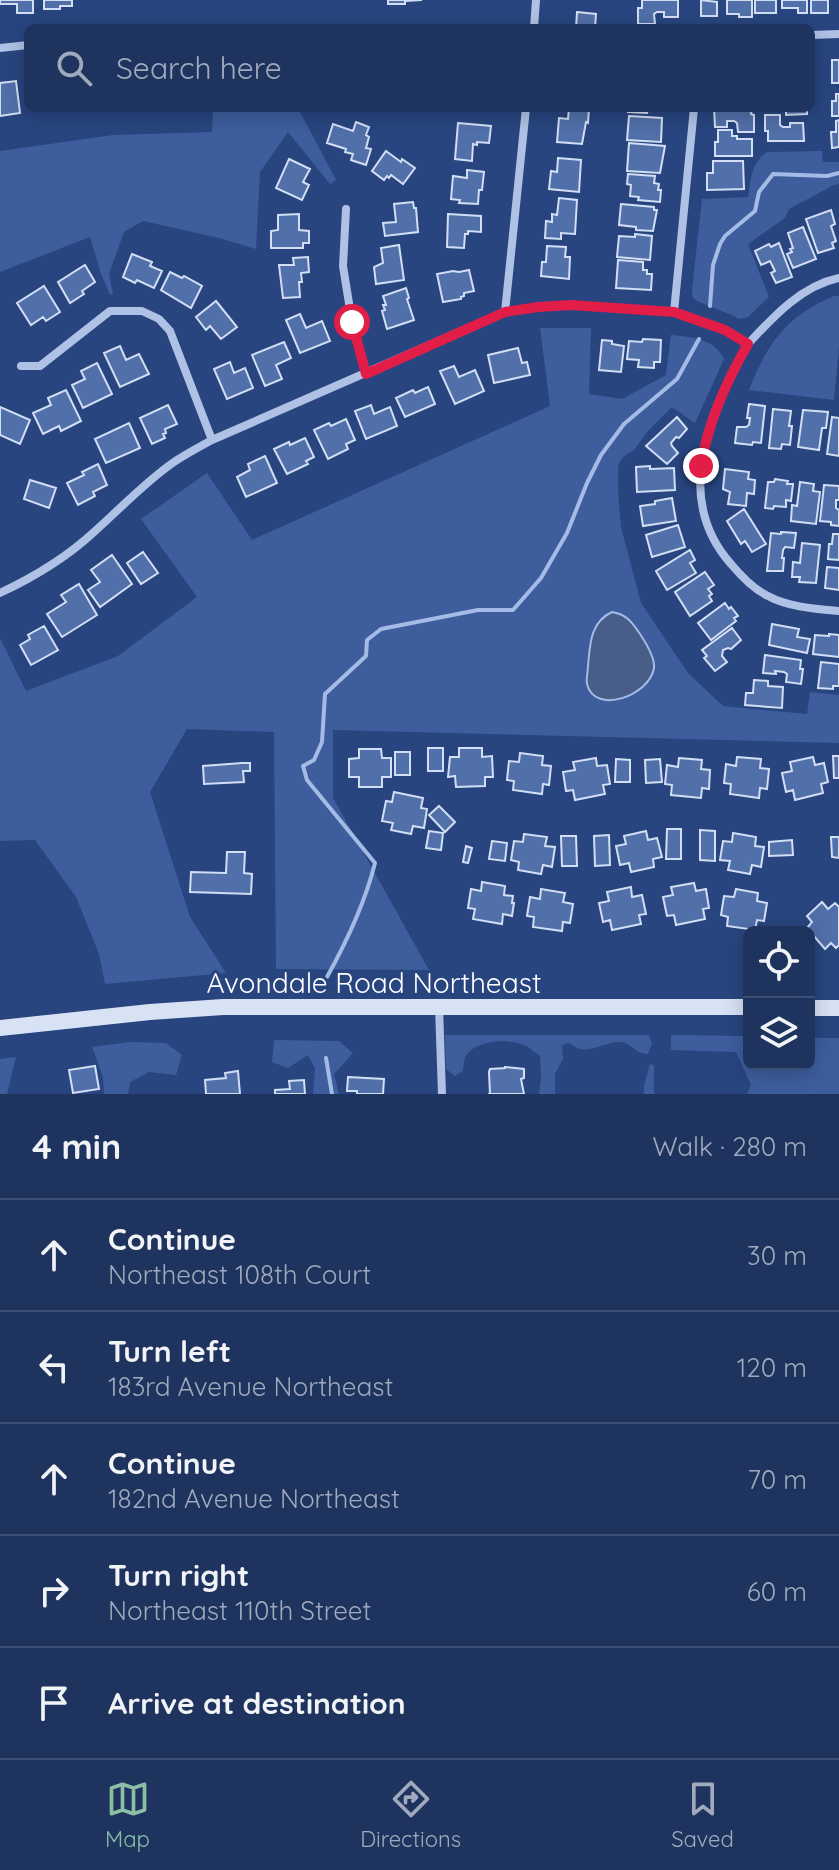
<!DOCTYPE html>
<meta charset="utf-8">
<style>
body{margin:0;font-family:Quicksand,sans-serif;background:#263c65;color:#f1f3f6}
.controls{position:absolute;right:24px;bottom:24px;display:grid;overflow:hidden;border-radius:12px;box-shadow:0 4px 20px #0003}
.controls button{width:72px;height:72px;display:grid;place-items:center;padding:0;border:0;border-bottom:2px solid #3c4f74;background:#1e345f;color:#f1f3f6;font:40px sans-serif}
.stop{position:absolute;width:24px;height:24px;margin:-18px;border:6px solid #e11d48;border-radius:50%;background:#fff}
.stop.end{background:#e11d48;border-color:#fff;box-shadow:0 2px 8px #0008}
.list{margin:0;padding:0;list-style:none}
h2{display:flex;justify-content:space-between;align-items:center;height:104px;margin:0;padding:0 32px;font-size:34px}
h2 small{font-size:26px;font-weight:400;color:#a1aabd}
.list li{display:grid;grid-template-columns:52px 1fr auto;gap:24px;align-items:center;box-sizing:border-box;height:112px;padding:0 32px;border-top:2px solid #3c4f74}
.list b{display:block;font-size:30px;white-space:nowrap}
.list p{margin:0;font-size:26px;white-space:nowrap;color:#a1aabd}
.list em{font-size:26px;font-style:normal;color:#a1aabd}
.icon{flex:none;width:44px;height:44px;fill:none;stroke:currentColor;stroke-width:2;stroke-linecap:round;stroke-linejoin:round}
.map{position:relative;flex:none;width:839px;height:1094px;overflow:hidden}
.search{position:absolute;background:#1e345f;box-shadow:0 4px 20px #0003;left:24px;right:24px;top:24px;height:88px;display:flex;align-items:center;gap:20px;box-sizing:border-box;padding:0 28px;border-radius:12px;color:#a1aabd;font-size:30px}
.sheet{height:664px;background:#1e345f}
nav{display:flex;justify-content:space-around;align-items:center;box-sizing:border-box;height:112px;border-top:2px solid #3c4f74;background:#1e345f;font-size:22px;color:#a1aabd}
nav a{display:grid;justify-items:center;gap:4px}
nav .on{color:#8abfa5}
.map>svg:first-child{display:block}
.green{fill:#3d5d9d;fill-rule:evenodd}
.water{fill:#485d87;stroke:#a4bbe6;stroke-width:2}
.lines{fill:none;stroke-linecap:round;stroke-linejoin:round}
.stream{stroke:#a4bbe6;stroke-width:4}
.building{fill:#516fa8;stroke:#d2def4;stroke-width:2}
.minor{stroke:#afc2e5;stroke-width:8}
.secondary{stroke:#d8e2f5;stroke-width:16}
.route{stroke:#e11d48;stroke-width:10}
.labels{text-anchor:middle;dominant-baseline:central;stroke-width:6;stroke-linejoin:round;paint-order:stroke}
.street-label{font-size:28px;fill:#fff;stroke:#28457f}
</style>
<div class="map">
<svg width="839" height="1094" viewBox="0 0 839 1094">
<rect width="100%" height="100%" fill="#28457f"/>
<path class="green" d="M213,108H298L336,180L330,184L288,132L260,172L256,249L219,238L143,221L124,232L109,274L113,294L110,295L101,274L90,237L0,272V151L113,135L212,132Z
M822,151L823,162H839V184L834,185L789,209L785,218L748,244L769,297L748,317L738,319L734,316L697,301L693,298L692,290L702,199L748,197C751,180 751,163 767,152Z
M834,296H839V348L834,400L749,390C767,344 786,316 834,296Z
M540,328H591L589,394L622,399L666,375L671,335C692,337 714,338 724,359L695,423L672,407L648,431L634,450L623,457L618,465V493L621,527L641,603L688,673L723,706L807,714L810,692L839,695V743L333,730V798L429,970L276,969L274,732L187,729L150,792L190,917L226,973L105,984L99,954L76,897L35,840L0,841V638L26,691L118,656L197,597L141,519L207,473L252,540L550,406ZM591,639L645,642C657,666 656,677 634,694L587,685Z
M445,1035H649L652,1043L648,1054C635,1053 635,1047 625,1043C610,1038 595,1052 580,1049C579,1049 571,1044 569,1043L562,1045L563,1059L555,1074V1094H539L541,1077L540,1056C535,1053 530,1047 524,1045C508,1038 473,1040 465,1058C464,1059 463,1071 463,1071L455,1076L446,1069Z
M671,1035L749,1036V1064H809V1038H839V1094H747L751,1085L736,1052L671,1050Z
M274,1040L339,1041L353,1053L334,1074L339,1094H313L315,1068L308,1055L288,1068L272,1062Z
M130,1042L166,1043L182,1055L176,1075L149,1072L130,1082L128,1094H104L103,1077L92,1047Z
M16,1057L7,1094H0V1059Z
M650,1064L654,1065V1094H644V1086Z"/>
<path class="water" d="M612,612C626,614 632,622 640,634C646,643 655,657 654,668C650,695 595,716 587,684C586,679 588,671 588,666C590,645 590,622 612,612Z"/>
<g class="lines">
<path class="stream" d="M710,306L713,265L720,244L725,236L755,211L759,192L773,174L827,176L839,173
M327,977C347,941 365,903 375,863L307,780L303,766L314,760L322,742L325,694L366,656L367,640L381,629L478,610H513L541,578L567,533L587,483L601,455L624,424L677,379L699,339
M326,1058L332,1094"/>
</g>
<path class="building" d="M0,0H33V13H17V4H0Z
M44,0H72V6H60V9H44Z
M388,0H422L405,1V4H388Z
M642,0H678V17H664V12H657L654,14L655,24H638V8H642Z
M701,0L717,2V16H701Z
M727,0H752V17H739V14H727Z
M755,0H776V13H755Z
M782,0H807V13H798V8H782Z
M811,0H828V13H811Z
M577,12L596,14L595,28H576Z
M832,60H839V83H832Z
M16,81L20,113L0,116V83Z
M836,94H839V116H832V101H836Z
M569,108H589L588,123L586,122L582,144L557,142L559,118L568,119Z
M628,108H660V110H648L647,113L628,112Z
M714,108H752L751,114L754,115V132H738L737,123L734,121H727V127H715Z
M776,108H807V114L786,115V111H776Z
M765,115H780V125L783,127H790V123H803L804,141H768V131H765Z
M629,116L662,118L661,142L627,140Z
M839,120V147L832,148L831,132H836V121Z
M356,122L369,127L366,135L369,137L366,148L371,149L366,165L351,160L353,154L345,152L346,149L327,143L333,124L353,131Z
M458,123L491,126L489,143L477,142V145L473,144L472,161L455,159Z
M718,130H732V136H737V139H752V156H715V142H718Z
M629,143L665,146L660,173L627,171Z
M386,151L401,162L402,159L415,168L403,184L391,175L389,178L387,176L384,180L372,171Z
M558,158L581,160L579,192L549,189L551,171L557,172Z
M289,159L310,169L303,182L309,185L302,200L276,188Z
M713,161H743L744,189L707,190V173H713Z
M467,170L484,172L482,190H479L478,204L459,203L460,200L451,199L453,176L467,178Z
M628,174L655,176L654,183L659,184L658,190H661L660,202L638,200L639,197L630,196L631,185L627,184Z
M559,198L577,200L575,234L561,233V239L545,238L546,221L552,222V214L557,215Z
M413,202L414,208H416L418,232L385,236L383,223L396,222L394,204Z
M621,204L654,207V210H657L653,231L636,230V227L619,225Z
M831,210L835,224L831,226L836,241L832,243L834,248L818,253L806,219Z
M299,214V230L309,231V243H303V248H271V231L278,230V215Z
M448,214L481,216V232L468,231V234H465L464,248L447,247Z
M803,227L816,259L793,268L787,254L792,252L790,249L793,248L788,233Z
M635,234L652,236L650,260L617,257L619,236L635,237Z
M779,243L792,277L776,283L771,273L775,271L770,261L761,265L755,251L769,244L771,247Z
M399,245L404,280L376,284L374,267L383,263L381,248Z
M547,246L566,247L565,257H570L569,279L541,276L542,262H546Z
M132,254L152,262L150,266L162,271L154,288L137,280L135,283L123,277Z
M308,257L309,272L301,273L302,282H299L300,297L283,298L279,265H294L293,258Z
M618,260L643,262V270H647V274H652L651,290L616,288Z
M85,265L95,282L82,291L84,294L70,303L58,282Z
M469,270L474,291L464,293V296L461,297V299L443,302L437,274L453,271L459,272Z
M170,272L182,278L184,276L202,286L191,308L161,290Z
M44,286L60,312L46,321L43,317L31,325L17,303Z
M406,288L409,298L407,299L414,320L387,329L382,311L385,310L383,305H386L383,296Z
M216,301L237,327L221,339L210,326L206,330L196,317Z
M300,314L306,328L322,321L330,341L300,353L286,320Z
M643,339L661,340L660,362H654V368L638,367L639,360L627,359L629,341L642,342Z
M602,340L612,341V344L624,346L621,372L599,370Z
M284,342L291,358L276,365L282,379L265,386L252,355Z
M120,346L126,360L139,354L149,374L120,387L104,353Z
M518,348L522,363L527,362L530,375L494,383L488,355Z
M230,362L234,373L245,368L253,388L227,399L214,369Z
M97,363L112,394L83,408L72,385L85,379L81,371Z
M454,366L459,377L475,370L484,391L455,404L440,371Z
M428,387L435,404L405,417L396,398L413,390L415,393Z
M66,390L81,421L61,431L59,426L43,434L33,413L51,405L48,398Z
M749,404L765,406L761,443L753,442L752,445L735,443L737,427H746L749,425L750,418H747Z
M168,405L177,424L165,429L166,433L163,434L165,438L152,444L140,418Z
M371,405L374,414L390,407L397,426L366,439L355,411Z
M0,407L30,420L20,444L0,435Z
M773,409L791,411L789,426H792L790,445L782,444L781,449L769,448Z
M803,410L828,412L826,428H822L819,450L798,447Z
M677,417L687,429L679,438L676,437L671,443L672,446L678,453L667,464L646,446Z
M832,417L839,418V456L827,454Z
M346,419L355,440L346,444L348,449L328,459L314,430L329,423L331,426Z
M129,423L140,448L106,463L95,439Z
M305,438L314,457L306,461L308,464L287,474L274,449L289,442L290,445Z
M265,456L277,483L246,497L237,477L250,470L248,464Z
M98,464L107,485L93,492L95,496L78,505L67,483L84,475L82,472Z
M650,466V469L674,468L675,490L637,492L636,467Z
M725,469L749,472L748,479L755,480L754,494L747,493L746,506L728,504L730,492L723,489Z
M775,479L788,481L787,484H793L791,501L786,500V507L774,506L773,509L765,508L768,482H774Z
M30,480L56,488L49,508L24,499Z
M800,482L814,484L813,491L820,492L816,524L791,521L792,505L797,506Z
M824,485L839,486V500H836V508L839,510V526L831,525V522L820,521Z
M672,498L676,521L643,526L640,506L655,504V501Z
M744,509L766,544L752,552L745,541L741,544L727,521Z
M678,525L685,547L652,557L646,535Z
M781,532L796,533L794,548L785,547L783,550L782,558H784L783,571H767L771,533L781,534Z
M833,534H839V560L828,559L829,544H832Z
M802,543L820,545L816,583L799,582L800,577H792L793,562L800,563Z
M690,550L695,560L690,563L696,573L667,590L656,571Z
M143,552L158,573L141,584L127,563Z
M112,555L132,584L100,607L88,590L100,582L91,570Z
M827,567L839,568V590L825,588Z
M705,572L714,585L708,589L712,594L709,596L712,601L690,616L675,592Z
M79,584L97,615L62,637L47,614L66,602L61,595Z
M725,603L729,609L731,607L738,616L734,618L736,621L711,640L698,623Z
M772,624L799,629L797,637L810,639L807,653L769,645Z
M44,626L58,650L31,665L20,645L30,639L28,635Z
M732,628L741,640L731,649L728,648L723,650L722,656L727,662L715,671L704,658L707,656L702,650Z
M829,634L839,635V657L813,654L815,635L829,636Z
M765,655L801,660L800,669H803L801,684L786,682L787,674L784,672L775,671L776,674L763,673Z
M821,662L839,664V686H833V689L818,688Z
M754,680L768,681V686L783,687L782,708L745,705L746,693H753Z
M428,748H443V771H428Z
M459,748H482V757L492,756L493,777H485V786L456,787L455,776L448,777L450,757H459Z
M359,749H381L382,758H391V777H382V787H359V777H349V759L359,758Z
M395,752H410V775H395Z
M520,753L543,756L542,765L551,766L549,785L543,784L542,794L513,790L514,781L507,780L509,761L519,762Z
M833,756H839V778H834Z
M737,757L761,759L760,768L769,769L767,789L760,788L759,798L730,794L731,784L724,783L726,764L736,766Z
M813,757L815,765L824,763L828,782L821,784L823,793L795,800L793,790L786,792L782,773L792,771L790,762Z
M596,758L597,766L607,765L610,784L603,785L605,794L575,800L573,790L566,791L563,772L575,770L573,762Z
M679,758L702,760L701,769L710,770L709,789L702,788L701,798L671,795L672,785L665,784L667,765L678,767Z
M616,759L630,760V782H615Z
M660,759L662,782L646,783L645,760Z
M242,763H250V771H243L244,782L204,784L203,766Z
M394,792L423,798L421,808L427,809L424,828L413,826L411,834L391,830L393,823L382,821L386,801L392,802Z
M439,806L455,822L445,832L429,815Z
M667,829H681V859H666Z
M700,830L715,831V861L700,860Z
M429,831L443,833L441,850L426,848Z
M646,831L648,840L657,838L662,857L653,859L654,867L631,872L629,863L620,865L616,846L626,844L624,836Z
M733,833L756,837L755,846L764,847L761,867L752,865L750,874L728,870L730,861L720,860L723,841L732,842Z
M524,834L547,837L545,846L555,847L552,867L543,865L541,874L518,870L519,862L511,860L514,841L523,842Z
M609,835L610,865L595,866L594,836Z
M561,836H576L577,866H562Z
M831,837H839V858L832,857Z
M792,840L793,855L769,856V842Z
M492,841L507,843L505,861L489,859Z
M466,846L472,848L468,863L463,862Z
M227,852H245L244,873L252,874L251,894L190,892L191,872L226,873Z
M482,882L505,886L504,895L513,896L512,903H514L512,916L503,914L502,924L473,919L475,909L468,908L471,889L481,891Z
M694,883L696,891L706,889L709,908L703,909L705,919L676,925L674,915L667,916L663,897L673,895L671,887Z
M631,887L632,897L642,895L646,914L639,915L641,924L612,930L610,920L603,922L599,903L609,901L607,892Z
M541,889L565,893L563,902L573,904L570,923L563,922L562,931L533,927L534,917L527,916L530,897L540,899Z
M736,889L758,893L757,901L767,903L764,921L757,920L755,930L727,926L728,917L721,915L724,896L734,897Z
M822,902L828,909L835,903L839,907V945L836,948L831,943L825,949L807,928L812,922L807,916Z
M95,1066L99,1089L73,1093L69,1070Z
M505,1067L524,1069V1078L521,1079L524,1094H488H490L489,1072L490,1069L505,1068Z
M238,1071L240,1094H206L205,1080L226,1078L225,1073Z
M348,1077L384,1079L383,1094H357V1091H347Z
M304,1080L305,1094H275V1090L290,1089L289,1081Z"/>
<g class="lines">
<path class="minor" d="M534,28L536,0
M811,35L839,34
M0,48L28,45
M346,209L343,266L352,322L366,374
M505,312L526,108
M674,312L694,108
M748,344C709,411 672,498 731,564C741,576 753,589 768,596C788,607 816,609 839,611
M21,366H40L110,311H142L159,319L170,331L212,440
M0,593C34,577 66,558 94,532C120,509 145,482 174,462C186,454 199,447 212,440L505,312L538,307L571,305L674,312L725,330L748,344C773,317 801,286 839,278
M439,1007L442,1094"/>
<path class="secondary" d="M809,1008H839
M0,1028L150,1012L223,1007H749"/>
</g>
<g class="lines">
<path class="route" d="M352,322L366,374L505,312L538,307L571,305L674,312L725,330L748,344C726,382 708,422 701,466"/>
</g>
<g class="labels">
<g class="street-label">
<text x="374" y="982">Avondale Road Northeast</text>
</g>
</g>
</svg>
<div class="controls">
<button><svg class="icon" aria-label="locate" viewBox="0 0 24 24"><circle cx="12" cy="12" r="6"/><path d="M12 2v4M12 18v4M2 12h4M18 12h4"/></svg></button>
<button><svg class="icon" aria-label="layers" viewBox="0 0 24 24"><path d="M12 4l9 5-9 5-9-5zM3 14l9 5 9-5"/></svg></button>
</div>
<div class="stop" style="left:352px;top:322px"></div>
<div class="stop end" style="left:701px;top:466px"></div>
<div class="search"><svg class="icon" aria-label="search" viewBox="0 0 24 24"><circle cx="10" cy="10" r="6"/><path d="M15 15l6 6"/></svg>Search here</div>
</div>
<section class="sheet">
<h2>4 min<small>Walk · 280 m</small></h2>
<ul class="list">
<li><svg class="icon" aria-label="ahead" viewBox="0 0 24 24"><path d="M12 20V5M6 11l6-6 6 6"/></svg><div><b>Continue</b><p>Northeast 108th Court</p></div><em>30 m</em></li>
<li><svg class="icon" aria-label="left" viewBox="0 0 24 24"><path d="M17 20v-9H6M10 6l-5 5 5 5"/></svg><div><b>Turn left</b><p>183rd Avenue Northeast</p></div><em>120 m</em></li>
<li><svg class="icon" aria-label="ahead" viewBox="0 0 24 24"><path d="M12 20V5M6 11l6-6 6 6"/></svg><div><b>Continue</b><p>182nd Avenue Northeast</p></div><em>70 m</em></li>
<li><svg class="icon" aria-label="right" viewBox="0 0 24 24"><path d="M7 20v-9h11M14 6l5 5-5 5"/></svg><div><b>Turn right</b><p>Northeast 110th Street</p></div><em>60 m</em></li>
<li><svg class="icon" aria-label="arrive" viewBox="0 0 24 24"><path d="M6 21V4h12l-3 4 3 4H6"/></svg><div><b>Arrive at destination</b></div></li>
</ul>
</section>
<nav>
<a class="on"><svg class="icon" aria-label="map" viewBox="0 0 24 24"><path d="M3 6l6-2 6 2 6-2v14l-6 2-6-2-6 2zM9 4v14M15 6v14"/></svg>Map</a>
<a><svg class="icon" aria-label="directions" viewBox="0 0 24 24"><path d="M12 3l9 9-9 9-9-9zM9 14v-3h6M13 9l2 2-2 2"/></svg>Directions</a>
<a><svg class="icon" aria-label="saved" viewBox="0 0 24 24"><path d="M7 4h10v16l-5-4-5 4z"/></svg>Saved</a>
</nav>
